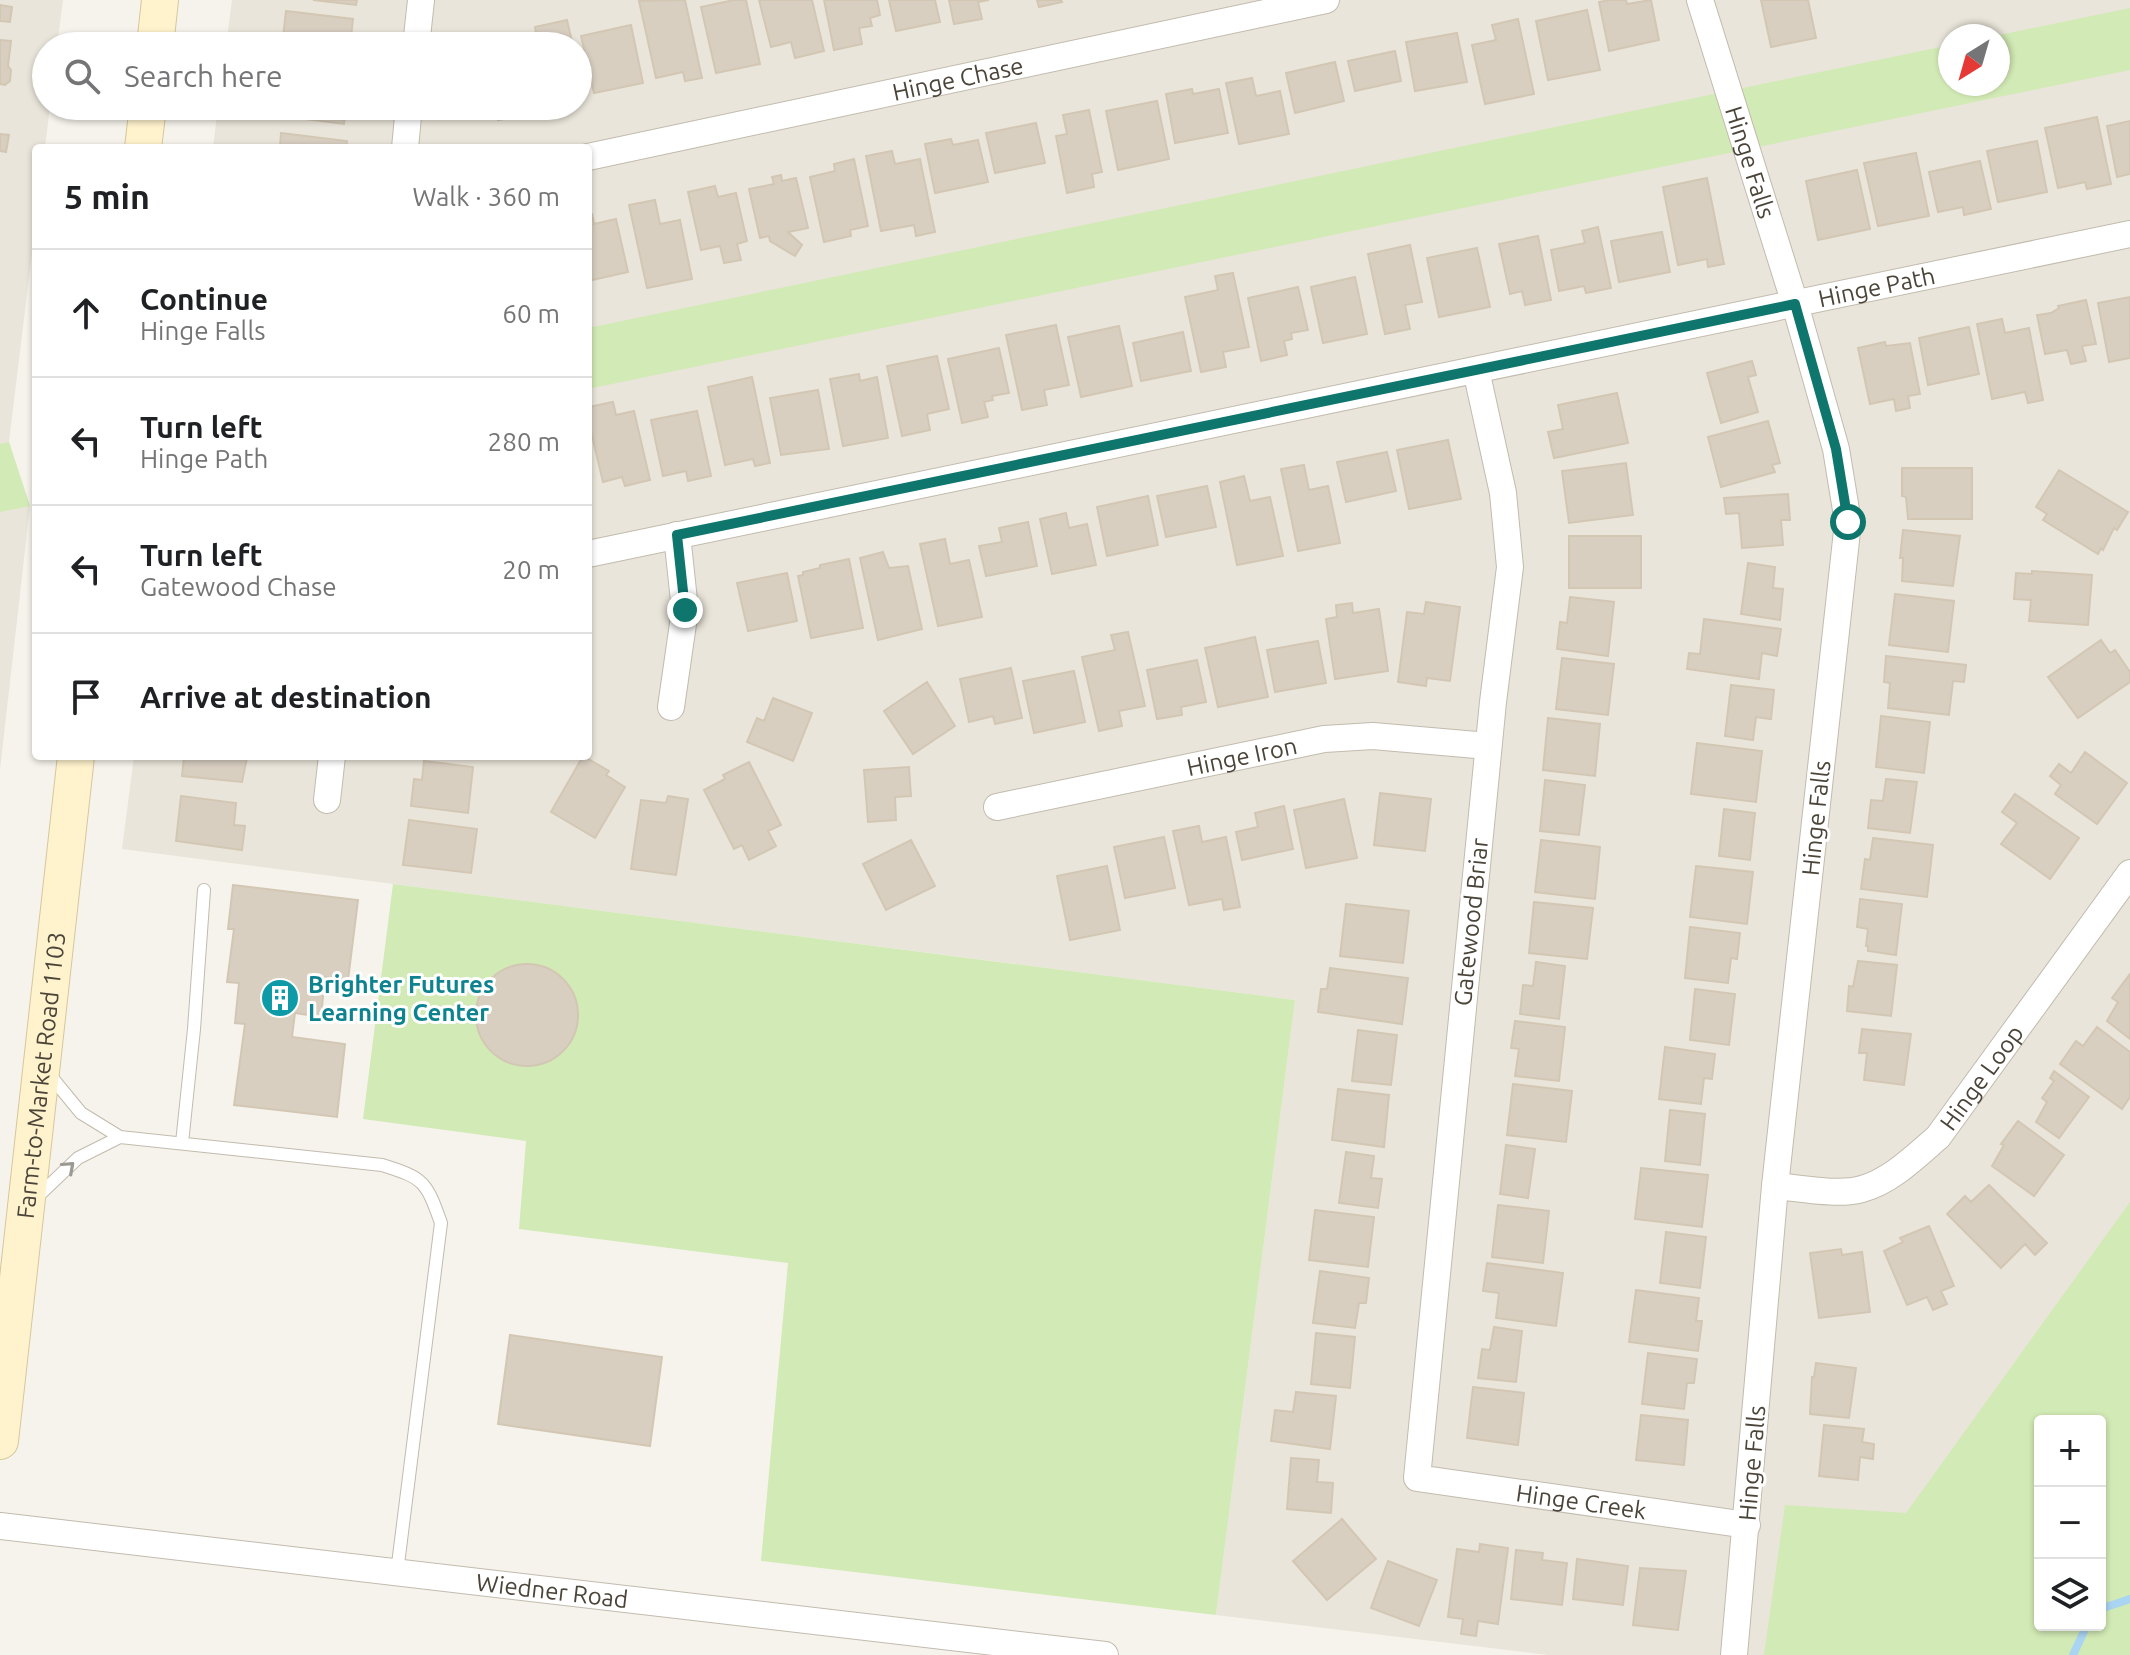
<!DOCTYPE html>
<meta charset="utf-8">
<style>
body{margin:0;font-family:Ubuntu,sans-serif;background:#f2f2f2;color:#202124}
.controls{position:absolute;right:24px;bottom:24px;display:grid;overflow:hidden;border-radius:8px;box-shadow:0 2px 6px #0004}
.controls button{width:72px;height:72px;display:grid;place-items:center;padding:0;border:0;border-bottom:2px solid #e0e0e0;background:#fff;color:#202124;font:40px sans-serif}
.compass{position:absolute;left:1938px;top:24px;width:72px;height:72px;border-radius:50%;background:#fff;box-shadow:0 2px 6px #0004;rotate:217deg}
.stop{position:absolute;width:24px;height:24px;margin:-18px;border:6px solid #0f766e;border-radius:50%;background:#fff}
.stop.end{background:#0f766e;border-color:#fff;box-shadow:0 2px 8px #0008}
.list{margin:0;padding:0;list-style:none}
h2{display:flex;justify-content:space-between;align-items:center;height:104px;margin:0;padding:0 32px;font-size:34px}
h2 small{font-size:26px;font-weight:400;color:#757577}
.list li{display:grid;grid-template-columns:52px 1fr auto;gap:24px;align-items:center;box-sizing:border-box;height:128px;padding:0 32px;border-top:2px solid #e0e0e0}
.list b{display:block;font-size:30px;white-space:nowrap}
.list p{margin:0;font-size:26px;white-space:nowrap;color:#757577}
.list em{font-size:26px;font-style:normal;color:#757577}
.icon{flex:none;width:44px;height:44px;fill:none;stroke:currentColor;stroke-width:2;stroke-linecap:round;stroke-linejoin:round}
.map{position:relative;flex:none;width:2130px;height:1655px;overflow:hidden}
.search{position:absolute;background:#fff;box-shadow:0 2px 6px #0004;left:32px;top:32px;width:560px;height:88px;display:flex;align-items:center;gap:20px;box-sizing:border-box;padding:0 28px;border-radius:44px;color:#757577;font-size:30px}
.panel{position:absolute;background:#fff;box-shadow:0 2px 6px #0004;left:32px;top:144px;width:560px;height:616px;border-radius:8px}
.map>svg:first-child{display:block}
.residential{fill:#eae5da;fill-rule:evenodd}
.green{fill:#d2eab5;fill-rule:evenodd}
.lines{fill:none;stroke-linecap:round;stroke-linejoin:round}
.stream{stroke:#a9d4f2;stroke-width:8}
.building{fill:#d8cfc1;stroke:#d3c7b4;stroke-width:2}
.lane-casing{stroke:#c2bbae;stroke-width:14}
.street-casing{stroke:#c2bbae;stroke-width:28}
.secondary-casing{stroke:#d6c79b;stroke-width:38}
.lane{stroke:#fff;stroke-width:12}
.street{stroke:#fff;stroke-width:26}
.secondary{stroke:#fff3cd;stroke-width:36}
.oneway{stroke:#9c9892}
.route{stroke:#0f766e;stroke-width:10}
.labels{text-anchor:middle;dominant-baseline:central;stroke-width:6;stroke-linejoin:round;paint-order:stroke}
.street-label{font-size:24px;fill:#4b4439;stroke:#fff}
.culture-label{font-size:24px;font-weight:bold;fill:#0d838f;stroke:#fff;text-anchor:start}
</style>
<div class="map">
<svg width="2130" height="1655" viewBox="0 0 2130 1655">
<rect width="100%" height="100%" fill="#f6f3ec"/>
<path class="residential" d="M0,0H63L57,46H46V106H50L45,148H36V220L9,442L30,506L0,770Z
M232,0H2130V1655H1548L1216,1615L1295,1000L122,849L134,756H588V148H213L218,106H578V46H226ZM1950,36H1998V84H1950ZM2040,1421H2100V1625H2040Z"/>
<path class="green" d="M2130,8V70L588,389V328L1950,45V84H1998V36H1994Z
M9,442L30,506L0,512V444Z
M393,884L1295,1000L1216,1615L761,1561L788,1263L519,1229L526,1141L363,1119Z
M2130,1202V1655H1764L1785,1505L1906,1513ZM2040,1421H2100V1625H2040Z"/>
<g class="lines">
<path class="stream" d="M2100,1609L2130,1599
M2073,1655L2087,1625"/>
</g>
<path class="building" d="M313,0H357L356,5Z
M685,0L702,78L685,81L683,72L656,78L639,1Z
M734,0H746L760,64L716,73L701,7Z
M759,0H812L824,51L795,58L791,42L771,47Z
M824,0H877L880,15L870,18L872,26L859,28L862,44L834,50Z
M889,0H935L940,22L896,31Z
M949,0H989L978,2L982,19L954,24Z
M1037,0H1061L1062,2L1039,7Z
M1610,0H1626L1627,4L1651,0L1659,40L1609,51L1599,2Z
M1761,0H1808L1816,38L1771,47Z
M0,5L12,7L10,22L0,21Z
M1587,10L1600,70L1548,80L1536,21Z
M286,11L353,19L350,46H282Z
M1518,19L1534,94L1485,104L1472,45L1496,40L1492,25Z
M567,20L573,46H521L520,43L537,39L535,27Z
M631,25L643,83L594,93L581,36Z
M1457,33L1467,82L1415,91L1406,42Z
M0,40L11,41L8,66L11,70L10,81L5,85L0,84Z
M1395,51L1401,81L1355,91L1348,61Z
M1335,62L1344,101L1295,113L1286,73Z
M1252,78L1256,96L1280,91L1289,134L1239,144L1226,83Z
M1192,89L1193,94L1219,89L1228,133L1175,143L1166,94Z
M1157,101L1169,159L1118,170L1106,111Z
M290,106H346L344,124L288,117Z
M475,106H522L524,115L498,120L495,111L477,115Z
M533,106H563V107L535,113Z
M1089,110L1102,172L1092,174L1094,187L1067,193L1056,136L1067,134L1063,115Z
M2097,117L2111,184L2087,189L2085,182L2058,188L2045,128Z
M2130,121V174L2117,177L2107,126Z
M1036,123L1045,163L995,173L986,133Z
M281,133L347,141L346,148H280Z
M0,134L9,135L6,152L0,151Z
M951,139L953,145L978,140L988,182L935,193L925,144Z
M2037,141L2047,192L1998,202L1987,151Z
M892,151L895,164L920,159L935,232L916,236L914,225L881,231L866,156Z
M1916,153L1929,216L1878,226L1864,163Z
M854,159L868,226L850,230L851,236L824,242L810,177L835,171L834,164Z
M1980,161L1991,209L1964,215L1963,207L1938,212L1929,172Z
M1857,170L1870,229L1818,240L1806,181Z
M781,175L782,181L796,178L808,228L788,232L802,245L795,256L770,241L769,236L760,238L749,189L774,184L772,177Z
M1707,178L1724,264L1708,267L1707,259L1678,265L1663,187Z
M715,186L718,197L736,193L747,241L737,244L741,260L724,263L720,246L701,250L688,192Z
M655,200L660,224L680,220L692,279L647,288L629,205Z
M588,214H592L594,224L616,219L628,272L588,281Z
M1598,227L1611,288L1586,293L1584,286L1559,291L1551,250L1585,243L1582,231Z
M1662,232L1670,272L1619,282L1611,241Z
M1538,236L1551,300L1525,305L1522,291L1510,294L1499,244Z
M1410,245L1422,302L1405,305L1410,329L1385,334L1368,254Z
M1477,248L1490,307L1439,317L1427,258Z
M1233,273L1249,347L1223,352L1226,367L1201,372L1185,297L1218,290L1215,276Z
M1355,277L1367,334L1323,343L1311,287Z
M1298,287L1308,330L1291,333L1292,339L1284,341L1287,355L1261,361L1248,298Z
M2130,297V358L2109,362L2098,303Z
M2086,300L2096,344L2082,346L2086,361L2071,364L2067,350L2045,354L2037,315L2051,313L2059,308L2058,306Z
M2002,319L2005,333L2029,328L2043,400L2028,403L2025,392L1992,399L1977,324Z
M1056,325L1069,385L1044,390L1047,405L1022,410L1006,335Z
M1119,326L1132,386L1081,397L1068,337Z
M1969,327L1979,374L1928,385L1919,338Z
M1183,332L1191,371L1141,381L1133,343Z
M1885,342L1886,346L1910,343L1920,394L1908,396L1910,408L1896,411L1894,399L1870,404L1858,348Z
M999,348L1009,393L992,396L993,400L984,402L988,417L962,423L948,359Z
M937,356L949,409L927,414L930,430L902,436L887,366Z
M1752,361L1756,375L1748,377L1758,412L1721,423L1707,373Z
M859,374L860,381L877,377L888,438L843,446L830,379Z
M752,377L770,463L755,466L753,459L725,465L708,387Z
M818,390L829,449L781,455L770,398Z
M1617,393L1628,443L1554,458L1548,432L1563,429L1558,405Z
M613,402L616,415L634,411L650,480L625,486L622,477L603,482L588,419V407Z
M697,411L711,476L688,481L686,471L663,476L651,420Z
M1768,421L1780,463L1772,465L1775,472L1721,487L1708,437Z
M1448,440L1461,499L1409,509L1397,450Z
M1387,452L1396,491L1346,502L1337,462Z
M1626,463L1633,515L1569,523L1562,471Z
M1304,465L1309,490L1328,486L1340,543L1298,551L1281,469Z
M1902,468H1972V519H1908L1906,497L1902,496Z
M2059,470L2128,512L2117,530L2114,528L2103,550L2101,548L2098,554L2043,520L2047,514L2036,507Z
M1244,476L1250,501L1270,497L1283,556L1237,565L1220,482Z
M1207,486L1216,527L1166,537L1157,496Z
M1788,494L1790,520H1781L1783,545L1742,548L1739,513L1726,514L1724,498Z
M1148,496L1158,545L1107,556L1097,507Z
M1066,513L1069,528L1087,524L1096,565L1052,574L1040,519Z
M1028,522L1037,566L986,576L979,546L1002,542L999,528Z
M1903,530L1960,536L1953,586L1902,581L1903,558H1900Z
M1569,536H1641V588H1569Z
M945,539L950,564L969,560L982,617L938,626L920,544Z
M883,552L889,568L908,566L922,629L878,640L860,558Z
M849,559L863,628L811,638L798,576L803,575V572L820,568V565Z
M1748,563L1775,567L1773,588L1783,589L1780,620L1741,614Z
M2032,571L2092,575L2088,625L2029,621L2031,600L2014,599L2016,573L2032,574Z
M787,573L797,621L748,631L737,583Z
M1895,594L1954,601L1948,652L1889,645Z
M1570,597L1614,602L1608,656L1557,649L1560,622L1567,623Z
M1426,602L1460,607L1450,681L1427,678L1426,686L1398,682L1407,612L1424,614Z
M1352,603L1353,613L1379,609L1388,671L1335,679L1326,619L1337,617L1336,605Z
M1704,619L1781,629L1777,656L1762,653L1759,679L1687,669L1689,653L1700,654Z
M1128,632L1145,706L1119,711L1122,726L1099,731L1082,657L1115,650L1111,635Z
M1255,637L1268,697L1218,707L1205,648Z
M2101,640L2110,653L2115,650L2130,672V682L2078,718L2048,677Z
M1318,641L1326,683L1275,692L1267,650Z
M1886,656L1966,665L1964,682L1953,681L1949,715L1888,708L1890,683L1884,682Z
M1562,658L1614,664L1608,715L1556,709Z
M1197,660L1206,702L1181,707L1182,715L1157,719L1147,670Z
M1011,668L1022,718L995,724L993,716L969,722L960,679Z
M1074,671L1085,722L1034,733L1023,681Z
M927,682L955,726L913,754L884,711Z
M1731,685L1774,690L1771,719L1756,717L1753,740L1725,736Z
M773,698L812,713L793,761L747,742L757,718L764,721Z
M1881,716L1930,722L1924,773L1876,767Z
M1548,718L1600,724L1595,776L1543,770Z
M1697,743L1762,751L1756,802L1691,794Z
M2085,752L2127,783L2097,824L2055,794L2061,785L2050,776L2059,764L2071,773Z
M180,756H243L247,758L242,782L182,776L184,757Z
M583,756L609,771L606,775L625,787L595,838L551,812Z
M424,761L473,767L468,813L411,806L414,779L422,780Z
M749,762L781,825L768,831L776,846L749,860L742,845L734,849L704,790L725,779L723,775Z
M909,767L911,796L895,797L896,820L868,822L864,770Z
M1886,779L1917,782L1910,833L1868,828L1871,800L1883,801Z
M1545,780L1585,785L1579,835L1540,831Z
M1380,793L1431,799L1425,851L1374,845Z
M2015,794L2079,838L2050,879L2001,844L2017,823L2002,812Z
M181,796L236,803L234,825L245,826L242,850L176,841Z
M668,796L688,799L676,875L631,869L641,800L666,803Z
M1344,799L1357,858L1306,868L1294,810Z
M1284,806L1293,849L1242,860L1236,832L1258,827L1255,813Z
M1724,809L1755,813L1750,860L1719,856Z
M409,820L477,829L471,873L403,865Z
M1199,826L1202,842L1226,837L1240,907L1224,910L1222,899L1189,905L1173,831Z
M1164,837L1175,888L1125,898L1114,847Z
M1873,838L1933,845L1927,897L1861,889L1865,859L1870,860Z
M911,840L935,886L886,910L863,864Z
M1541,840L1600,847L1595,899L1535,892Z
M1107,866L1120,930L1070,940L1057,876Z
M1696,866L1753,872L1747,924L1690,917Z
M233,885L358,900L348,980L325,977L321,1017L295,1013L292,1037L345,1044L337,1117L234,1105L245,1024L235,1023L239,983L227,982L234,929H228Z
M1860,899L1902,904L1896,955L1868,951V946H1866L1868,929L1857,927Z
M1534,902L1593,908L1587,959L1529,953Z
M1346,904L1409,911L1403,963L1340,956Z
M1690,927L1740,933L1737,959L1731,958L1728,983L1685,978Z
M1858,961L1897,965L1891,1016L1847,1011L1849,986L1853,987Z
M1536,962L1565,966L1559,1019L1520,1014L1523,985L1533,986Z
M476 1015a51 51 0 1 1 102 0a51 51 0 1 1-102 0Z
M1330,968L1408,978L1402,1024L1318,1012L1321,989H1327Z
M2130,974V1039L2107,1021L2118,1002L2112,998Z
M1695,989L1735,994L1729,1045L1690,1040Z
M1515,1021L1565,1027L1559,1081L1515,1076L1519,1049L1511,1048Z
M2097,1027L2130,1052V1097L2122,1109L2060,1064L2076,1041L2083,1046Z
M1862,1029L1911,1034L1904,1085L1864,1080L1867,1053H1859Z
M1358,1030L1397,1035L1391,1085L1352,1081Z
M1665,1047L1715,1054L1712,1079L1704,1078L1701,1104L1659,1099Z
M2054,1071L2089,1097L2059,1138L2036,1122L2047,1102L2042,1098L2054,1081L2050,1078Z
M1513,1084L1572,1091L1566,1142L1507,1135Z
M1338,1089L1389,1095L1384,1147L1332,1140Z
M1670,1110L1705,1114L1700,1165L1665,1161Z
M2018,1121L2064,1155L2034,1196L1992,1166L2004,1145L2001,1144Z
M1506,1145L1535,1149L1528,1198L1500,1194Z
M1346,1152L1374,1156L1371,1178L1382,1179L1378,1208L1339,1203Z
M1641,1168L1708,1175L1702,1227L1635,1219Z
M1989,1185L2047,1243L2035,1255L2025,1244L2001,1268L1947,1214L1965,1196L1971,1202Z
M1498,1205L1549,1211L1543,1263L1492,1257Z
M1315,1210L1374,1217L1368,1267L1309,1260Z
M1929,1226L1954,1286L1941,1291L1947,1304L1933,1310L1927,1297L1907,1305L1884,1251L1903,1242L1900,1238Z
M1666,1232L1706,1237L1700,1288L1660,1283Z
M1841,1249L1842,1255L1862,1252L1870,1312L1819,1318L1810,1253Z
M1487,1263L1563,1273L1556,1326L1496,1318L1499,1293L1483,1291Z
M1320,1271L1369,1278L1366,1303H1359L1355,1328L1313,1323Z
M1636,1290L1699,1298L1696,1321H1702L1698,1351L1629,1342Z
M1494,1327L1522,1331L1516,1382L1478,1378L1482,1349L1490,1350Z
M1316,1333L1355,1337L1350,1388L1311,1384Z
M510,1335L662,1357L650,1446L498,1424Z
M1648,1353L1697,1359L1694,1383H1687L1684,1409L1642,1404Z
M1816,1363L1856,1368L1849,1418L1810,1414L1812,1377H1814Z
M1473,1387L1524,1393L1518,1445L1467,1438Z
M1296,1392L1336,1396L1330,1449L1271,1441L1275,1410L1293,1412Z
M1641,1415L1688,1420L1684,1465L1636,1460Z
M1824,1425L1864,1429L1862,1442L1874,1444L1873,1459L1860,1457L1858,1480L1819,1476Z
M1291,1458L1319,1460L1317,1482L1333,1483L1331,1513L1287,1509Z
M1342,1519L1376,1559L1327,1600L1293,1561Z
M1480,1544L1508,1548L1498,1624L1478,1621L1476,1636L1461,1634L1463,1619L1448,1617L1457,1549L1479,1552Z
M1516,1550L1543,1553L1542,1560L1567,1563L1562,1605L1511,1599Z
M1577,1559L1628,1566L1623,1605L1573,1599Z
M1388,1561L1437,1580L1419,1626L1371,1608Z
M1640,1568L1686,1571L1678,1630L1633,1625Z"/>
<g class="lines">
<defs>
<path id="lane" d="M49,1074L81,1113L120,1137L382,1165C424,1178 426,1181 441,1223L397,1572
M182,1143L194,1029L204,890
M36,1198L78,1158L120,1137"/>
<g id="street">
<path id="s1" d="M1700,0L1795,304L1836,449L1848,522L1775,1186L1734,1655"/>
<path d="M416,46L421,0"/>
<path d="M405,148L409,106"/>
<path id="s2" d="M588,157L1326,0"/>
<path id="s3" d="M1476,370L1503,493L1510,567L1493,702L1417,1478L1747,1525"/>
<path id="s4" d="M588,554L2130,234"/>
<path d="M671,707L685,610L677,535"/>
<path d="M327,800L332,756"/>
<path id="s5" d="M997,807L1324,739L1373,736L1488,746"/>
<path id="s6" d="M1775,1186C1799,1188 1839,1196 1862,1189C1891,1181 1916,1156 1938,1137L2130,873"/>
<path id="s7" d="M0,1526L1105,1655"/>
</g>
<g id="secondary">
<path d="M155,46L160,0"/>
<path d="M143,148L148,106"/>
<path id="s8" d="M0,1441L76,756"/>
</g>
</defs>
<use href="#lane" class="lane-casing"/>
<use href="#street" class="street-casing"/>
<use href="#secondary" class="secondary-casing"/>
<use href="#lane" class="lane"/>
<use href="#street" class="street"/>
<use href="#secondary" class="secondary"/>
</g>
<defs><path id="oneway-chevron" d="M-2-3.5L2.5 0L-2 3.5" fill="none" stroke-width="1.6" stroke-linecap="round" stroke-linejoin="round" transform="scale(2)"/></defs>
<use class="oneway" href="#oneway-chevron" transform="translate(69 1167) rotate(-42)"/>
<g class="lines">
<path class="route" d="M685,610L677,535L1795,304L1836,449L1848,522"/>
</g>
<defs>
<symbol id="building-disc" viewBox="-11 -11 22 22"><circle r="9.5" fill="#0f9aa8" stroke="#fff"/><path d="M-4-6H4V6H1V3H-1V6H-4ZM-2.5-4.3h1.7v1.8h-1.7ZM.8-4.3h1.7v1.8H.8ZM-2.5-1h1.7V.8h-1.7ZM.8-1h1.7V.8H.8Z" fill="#fff"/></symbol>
</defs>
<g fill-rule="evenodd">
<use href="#building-disc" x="258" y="976" width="44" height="44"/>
</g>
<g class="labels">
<g class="street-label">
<text stroke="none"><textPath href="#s2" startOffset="378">Hinge Chase</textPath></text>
<text stroke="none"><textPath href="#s1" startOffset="170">Hinge Falls</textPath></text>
<text stroke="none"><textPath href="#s4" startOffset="1316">Hinge Path</textPath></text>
<text stroke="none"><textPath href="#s5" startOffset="250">Hinge Iron</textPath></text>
<text transform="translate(1816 818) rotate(-84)">Hinge Falls</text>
<text transform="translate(1471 922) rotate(-84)">Gatewood Briar</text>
<text stroke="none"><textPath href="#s8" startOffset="368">Farm-to-Market Road 1103</textPath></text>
<text stroke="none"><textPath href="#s6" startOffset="254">Hinge Loop</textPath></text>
<text transform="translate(1752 1463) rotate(-85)">Hinge Falls</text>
<text stroke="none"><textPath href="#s3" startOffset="1282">Hinge Creek</textPath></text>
<text stroke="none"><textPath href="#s7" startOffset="556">Wiedner Road</textPath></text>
</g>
<g class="culture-label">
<text x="308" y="984">Brighter Futures<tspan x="308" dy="28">Learning Center</tspan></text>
</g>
</g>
</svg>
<div class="controls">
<button>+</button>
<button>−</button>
<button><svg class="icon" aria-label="layers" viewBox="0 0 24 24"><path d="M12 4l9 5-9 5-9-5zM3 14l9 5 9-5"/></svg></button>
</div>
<svg class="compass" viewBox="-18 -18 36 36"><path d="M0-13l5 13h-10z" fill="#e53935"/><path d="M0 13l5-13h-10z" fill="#757577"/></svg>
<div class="stop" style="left:1848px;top:522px"></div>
<div class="stop end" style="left:685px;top:610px"></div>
<div class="search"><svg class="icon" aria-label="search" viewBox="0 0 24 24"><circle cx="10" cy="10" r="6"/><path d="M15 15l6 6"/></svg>Search here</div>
<section class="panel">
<h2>5 min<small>Walk · 360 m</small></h2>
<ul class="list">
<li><svg class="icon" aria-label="ahead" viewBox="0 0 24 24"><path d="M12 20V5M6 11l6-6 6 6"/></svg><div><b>Continue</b><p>Hinge Falls</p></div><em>60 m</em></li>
<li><svg class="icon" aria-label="left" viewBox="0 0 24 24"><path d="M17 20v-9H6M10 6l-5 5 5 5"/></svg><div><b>Turn left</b><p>Hinge Path</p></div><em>280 m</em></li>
<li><svg class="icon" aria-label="left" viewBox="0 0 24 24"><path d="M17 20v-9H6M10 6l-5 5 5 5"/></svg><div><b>Turn left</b><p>Gatewood Chase</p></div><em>20 m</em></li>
<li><svg class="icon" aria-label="arrive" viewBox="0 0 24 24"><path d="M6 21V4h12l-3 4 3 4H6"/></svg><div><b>Arrive at destination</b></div></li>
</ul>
</section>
</div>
